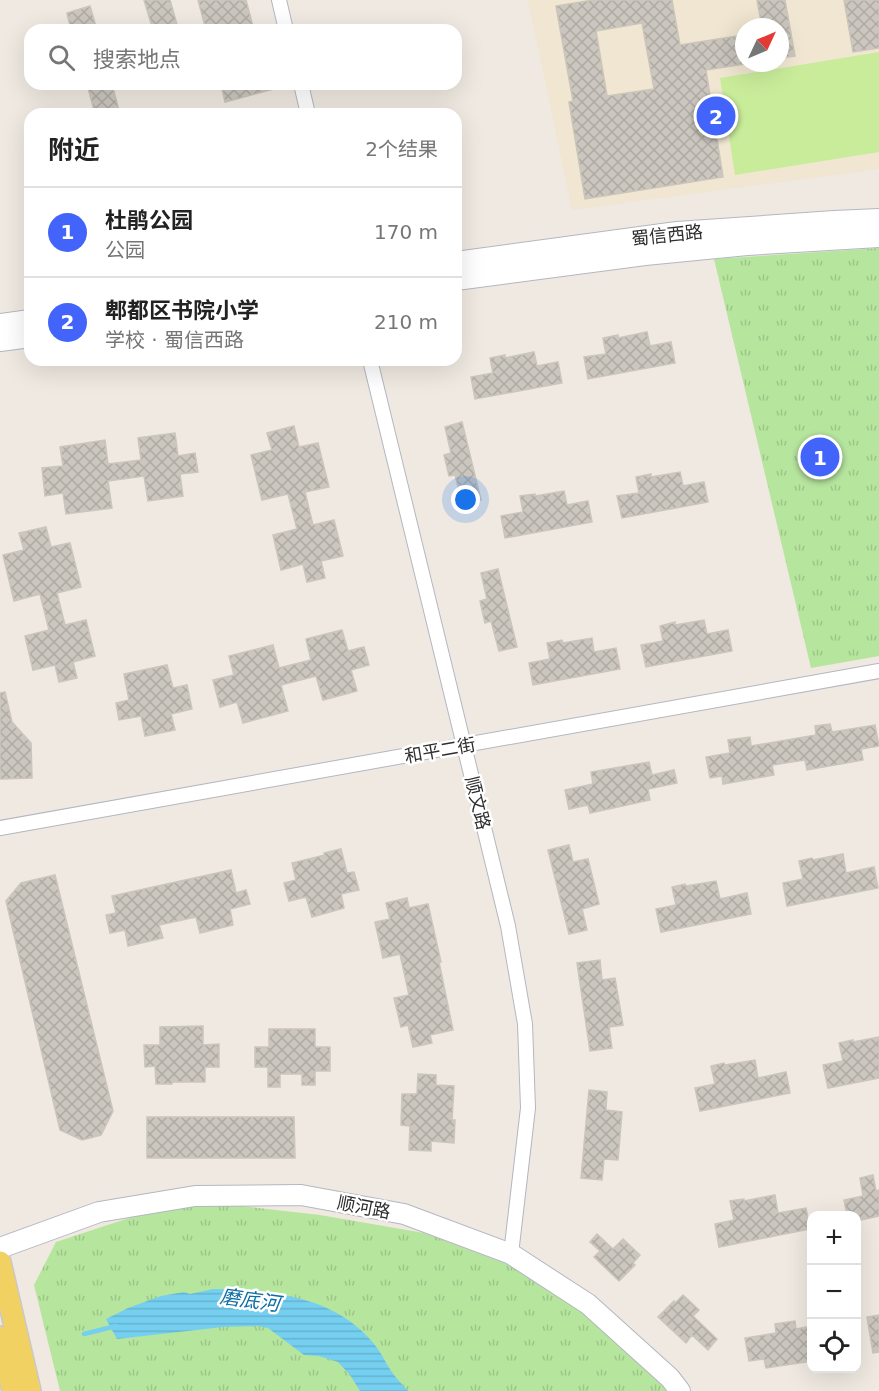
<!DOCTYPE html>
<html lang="zh">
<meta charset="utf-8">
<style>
body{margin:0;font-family:"DejaVu Sans","Noto Sans SC",sans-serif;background:#f2f2f2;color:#222}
.controls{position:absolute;right:18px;bottom:18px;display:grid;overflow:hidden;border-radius:12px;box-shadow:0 6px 24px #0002}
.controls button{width:54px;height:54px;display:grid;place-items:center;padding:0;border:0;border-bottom:2px solid #e0e0e0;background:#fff;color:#222;font:30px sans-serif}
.compass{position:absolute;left:735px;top:18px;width:54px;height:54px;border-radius:50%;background:#fff;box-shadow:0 6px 24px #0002;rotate:46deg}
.you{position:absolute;left:466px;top:500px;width:21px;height:21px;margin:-15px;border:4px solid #fff;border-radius:50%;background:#1a73e8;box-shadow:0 0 0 9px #1a73e833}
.badge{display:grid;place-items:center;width:39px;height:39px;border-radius:50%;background:#4264fb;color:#fff;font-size:20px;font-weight:700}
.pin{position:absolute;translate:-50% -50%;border:3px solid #fff;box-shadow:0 2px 6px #0006}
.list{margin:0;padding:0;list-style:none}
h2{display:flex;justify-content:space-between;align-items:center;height:78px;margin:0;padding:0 24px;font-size:26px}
h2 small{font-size:20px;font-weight:400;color:#767676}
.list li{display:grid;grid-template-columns:39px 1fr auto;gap:18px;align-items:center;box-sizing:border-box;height:90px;padding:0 24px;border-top:2px solid #e0e0e0}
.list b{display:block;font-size:22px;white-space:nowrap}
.list p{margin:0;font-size:20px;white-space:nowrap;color:#767676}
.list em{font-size:20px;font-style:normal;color:#767676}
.icon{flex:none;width:33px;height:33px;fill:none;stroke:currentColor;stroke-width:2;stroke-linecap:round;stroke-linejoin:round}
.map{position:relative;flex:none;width:879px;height:1391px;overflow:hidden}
.search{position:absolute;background:#fff;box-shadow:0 6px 24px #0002;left:24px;top:24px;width:438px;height:66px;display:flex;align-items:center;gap:15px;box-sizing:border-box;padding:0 21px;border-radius:18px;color:#767676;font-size:22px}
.panel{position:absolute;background:#fff;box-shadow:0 6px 24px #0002;left:24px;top:108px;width:438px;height:258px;border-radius:18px}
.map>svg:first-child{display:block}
.education{fill:#f0e6d1;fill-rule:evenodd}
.park{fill:url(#park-tufts)}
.pitch{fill:#c9ec9a}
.water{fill:url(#water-rules)}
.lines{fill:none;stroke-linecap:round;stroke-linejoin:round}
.stream{stroke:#75cff0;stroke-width:4.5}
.building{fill:url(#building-cross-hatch);stroke:#cbc5ba;stroke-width:1.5;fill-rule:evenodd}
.street-casing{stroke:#b4b7c1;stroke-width:16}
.secondary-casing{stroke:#b4b7c1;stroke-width:22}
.primary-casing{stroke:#c9c9c9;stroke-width:24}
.street{stroke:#fff;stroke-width:14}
.secondary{stroke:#fff;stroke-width:20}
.primary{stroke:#f2d163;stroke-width:21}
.labels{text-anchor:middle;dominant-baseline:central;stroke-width:5;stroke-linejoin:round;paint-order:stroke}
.street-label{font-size:18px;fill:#2e2e2e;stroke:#fff}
.water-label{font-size:20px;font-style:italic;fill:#0d6fa3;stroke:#fff}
</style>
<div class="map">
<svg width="879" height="1391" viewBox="0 0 879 1391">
<defs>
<pattern id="park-tufts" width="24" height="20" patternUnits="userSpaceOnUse" patternTransform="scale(1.5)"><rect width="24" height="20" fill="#b6e59e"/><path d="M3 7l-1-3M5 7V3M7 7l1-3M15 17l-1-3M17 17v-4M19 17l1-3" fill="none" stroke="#9dc588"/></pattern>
<pattern id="water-rules" width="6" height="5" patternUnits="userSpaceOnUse" patternTransform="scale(1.5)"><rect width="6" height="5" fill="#75cff0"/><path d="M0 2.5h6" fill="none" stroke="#66b2ce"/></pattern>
<pattern id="building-cross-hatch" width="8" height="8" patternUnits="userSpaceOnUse" patternTransform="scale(1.5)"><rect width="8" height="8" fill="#cbc7bf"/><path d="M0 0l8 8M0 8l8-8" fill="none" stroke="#afaba4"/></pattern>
</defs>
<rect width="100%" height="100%" fill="#efe9e1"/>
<path class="education" d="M528,0H879V169L572,210ZM744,27H780V63H744Z"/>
<path class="park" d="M879,248V656L811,668L714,259Z
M215,1203L320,1215L424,1233L512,1266L583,1311L670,1391H60L34,1285L56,1242L138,1215Z"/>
<path class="pitch" d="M879,52V152L735,175L720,78Z"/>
<path class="water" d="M213,1289C267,1290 328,1295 367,1336C376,1345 382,1355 388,1366C393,1375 401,1383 408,1391H360L350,1375L338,1362L319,1356L304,1355L268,1328L257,1326L223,1327L117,1339L106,1319L128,1308L161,1296L184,1292L190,1294Z"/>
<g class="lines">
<path class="stream" d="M84,1334L116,1326"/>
</g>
<path class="building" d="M144,0H170L178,28L169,30H153Z
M198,0H246L254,30H206Z
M593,0H672L680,45L744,35V64L706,70L723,177L585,199L569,102L573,101L556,6ZM642,23L654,89L607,96L596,31Z
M757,0H785L795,56L780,58V27H762Z
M844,0H879V48L853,52Z
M90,6L97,30H71L67,13Z
M87,84H112L120,114H95Z
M221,84H278V88L225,102Z
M647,332L650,346L671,342L675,363L588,379L584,357L606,354L603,338L618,335V338Z
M534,352L537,366L558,362L562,383L475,399L471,377L493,373L490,358L505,355V358Z
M462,422L481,500L463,505L455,475L449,476L444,455L451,453L445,427Z
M294,426L299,447L318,443L329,487L305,492L313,525L334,520L343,556L321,561L325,578L307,582L303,564L281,570L273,535L297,529L288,494L262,500L251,455L272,450L267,433Z
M175,433L178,456L195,453L198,472L180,474L183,496L148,501L144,476L108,481L112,508L66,514L63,493L45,496L42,468L63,466L60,447L105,440L108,464L141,460L138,438Z
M680,472L683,486L704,482L708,502L622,518L617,496L639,493L636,477L651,474V477Z
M564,491L567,505L588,501L592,522L505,538L501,516L523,512L520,496L535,494V496Z
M46,527L51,547L70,543L81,587L57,593L65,625L86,620L95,656L73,662L77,678L59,682L55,665L33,670L25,636L49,630L40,594L14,601L3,555L24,550L19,533Z
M498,569L517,647L499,651L491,621L485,623L480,601L487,599L481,573Z
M704,620L707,634L728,630L732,651L646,667L641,645L663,641L660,626L675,622V625Z
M342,630L348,651L364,647L369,665L351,670L357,691L323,700L316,676L281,685L288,711L243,723L237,702L220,707L213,680L234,675L229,656L273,645L279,668L311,660L306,639Z
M592,638L594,652L616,648L620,669L533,685L529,663L550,659L547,643L562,640L563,643Z
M167,665L173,688L187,685L192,709L171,714L175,730L145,736L141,716L119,720L116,703L129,700L124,674Z
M5,692L12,722L31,743L32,778L0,779V693Z
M830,724L832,732L875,725L879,746L861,749L863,760L807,770L805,760L772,765L774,775L723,784L722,776L710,778L706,757L730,753L728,740L750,737L751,746L816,735L815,726Z
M649,762L652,775L674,770L677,783L648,789L650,800L590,813L588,805L569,809L565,790L593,784L591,772Z
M569,845L573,862L588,859L599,904L582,909L587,930L569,934L548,850Z
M341,849L347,873L354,872L359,890L341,894L344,908L312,917L306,897L289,901L284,883L296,880L292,863L325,855L324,853Z
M843,854L846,873L874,867L878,888L787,906L783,883L803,879L799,861L812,858L813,860Z
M231,870L236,893L246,890L250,904L230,909L233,925L200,933L196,917L159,925L163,938L128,946L125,930L110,933L106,915L116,913L112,896Z
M55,875L113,1111L101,1135L82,1140L60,1130L6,901L21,883Z
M716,881L720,899L747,893L751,914L661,932L656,909L676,905L672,887L685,884L686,886Z
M407,898L409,908L428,904L441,962H439L453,1030L430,1035L432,1043L413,1047L408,1025L401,1027L394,998L409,995L400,954L383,958L375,922L390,919L386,903Z
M600,960L602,980L615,978L623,1025L609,1027L612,1048L590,1051L577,963Z
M203,1026V1045L219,1044V1067H205V1082H172V1084H156L155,1066L145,1067L144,1045H160V1027Z
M269,1029H315V1047H330V1071H315V1085H302V1074H280V1087H268V1067H255V1047H269Z
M879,1037V1078L828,1088L823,1065L843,1061L839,1043L853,1040V1042Z
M755,1060L758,1078L786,1072L790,1093L700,1111L695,1088L715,1084L711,1066L724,1063L725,1065Z
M418,1074L436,1075V1085L454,1086L452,1120H455L454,1143L431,1141V1151L409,1150L410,1126L401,1125L402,1094H417Z
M589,1090L607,1092L606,1110L622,1112L618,1160L604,1159L602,1180L581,1178Z
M147,1117H294L295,1158H147Z
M873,1175L876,1191L879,1190V1216L856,1221V1215H847L844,1200L863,1196L860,1178Z
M775,1195L778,1213L806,1208L810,1229L719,1247L715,1224L734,1220L730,1201L744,1199V1201Z
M597,1234L613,1249L623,1239L640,1255L633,1263L635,1265L619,1281L594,1257L600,1251L590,1242Z
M683,1295L699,1310L693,1316L717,1339L708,1350L692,1335L686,1343L658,1317L674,1301L675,1303Z
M879,1315V1352L873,1353L867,1317Z
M795,1321L796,1329L812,1326V1361L766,1368L764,1359L749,1361L745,1338L776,1333L775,1324Z"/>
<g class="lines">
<defs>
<path id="street" d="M279,0L286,30
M301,84L308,114
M370,360L508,926L525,1024L528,1108L511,1254
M0,828L879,671"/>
<path id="secondary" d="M456,262L677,232L834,221L879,219
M456,280L645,255L747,245L879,237
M0,324L30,320
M0,341L30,337
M0,1248L99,1212L195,1196L301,1195L404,1214L511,1254L588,1304L670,1378L680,1391"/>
<path id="primary" d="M0,1262L30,1391
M0,1337L13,1391"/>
</defs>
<use href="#street" class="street-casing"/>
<use href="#secondary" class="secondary-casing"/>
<use href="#primary" class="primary-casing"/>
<use href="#street" class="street"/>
<use href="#secondary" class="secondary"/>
<use href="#primary" class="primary"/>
</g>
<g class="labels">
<g class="street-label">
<text transform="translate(667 235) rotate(-6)">蜀信西路</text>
<text transform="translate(440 750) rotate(-10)">和平二街</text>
<text transform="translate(478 803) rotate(76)">顺文路</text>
<text transform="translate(364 1207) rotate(11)">顺河路</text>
</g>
<g class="water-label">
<text transform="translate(250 1300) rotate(8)">磨底河</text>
</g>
</g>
</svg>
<div class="controls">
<button>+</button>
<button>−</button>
<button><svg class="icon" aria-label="locate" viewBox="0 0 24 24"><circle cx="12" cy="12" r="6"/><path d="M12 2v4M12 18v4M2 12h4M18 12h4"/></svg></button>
</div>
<svg class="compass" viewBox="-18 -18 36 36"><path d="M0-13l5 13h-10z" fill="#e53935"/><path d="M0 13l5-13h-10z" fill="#767676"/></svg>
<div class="you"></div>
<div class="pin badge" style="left:820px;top:457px">1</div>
<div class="pin badge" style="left:716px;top:116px">2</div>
<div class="search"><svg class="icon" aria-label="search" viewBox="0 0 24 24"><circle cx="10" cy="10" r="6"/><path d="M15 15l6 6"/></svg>搜索地点</div>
<section class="panel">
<h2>附近<small>2个结果</small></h2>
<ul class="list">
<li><span class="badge">1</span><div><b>杜鹃公园</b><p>公园</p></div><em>170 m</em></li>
<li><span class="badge">2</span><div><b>郫都区书院小学</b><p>学校 · 蜀信西路</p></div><em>210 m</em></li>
</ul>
</section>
</div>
